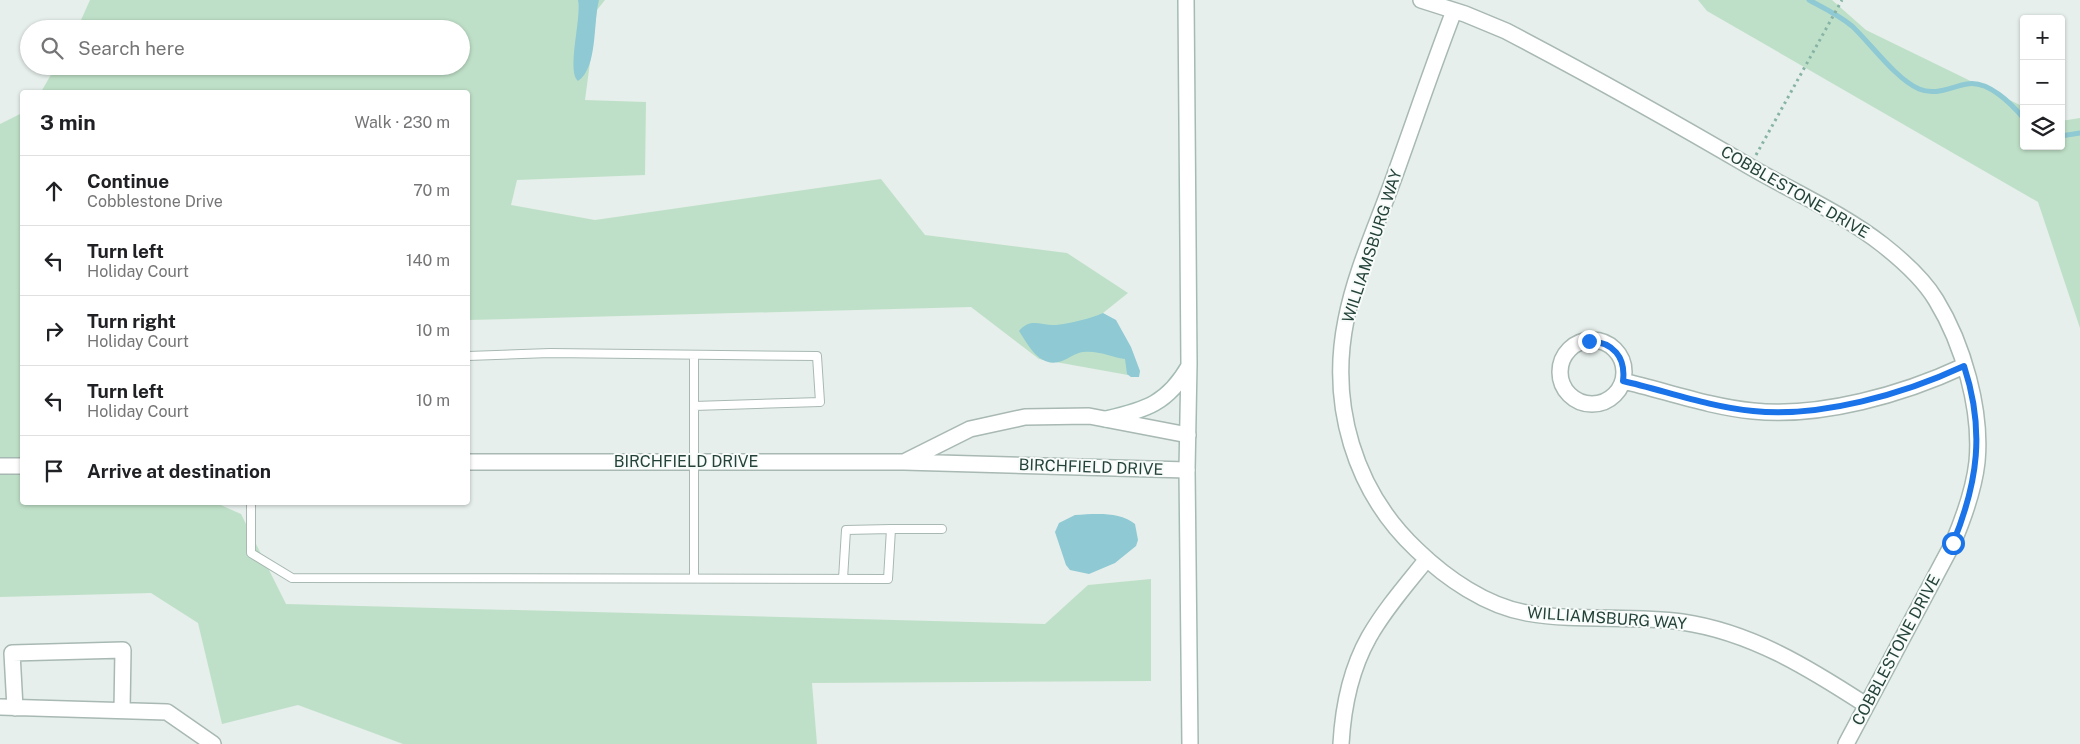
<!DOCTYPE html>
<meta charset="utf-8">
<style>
body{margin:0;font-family:"Public Sans",sans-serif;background:#f2f2f2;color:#202124}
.controls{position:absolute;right:15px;top:15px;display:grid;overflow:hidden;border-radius:5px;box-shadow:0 1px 4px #0004}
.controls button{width:45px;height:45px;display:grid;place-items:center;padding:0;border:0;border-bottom:1px solid #e0e0e0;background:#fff;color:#202124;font:25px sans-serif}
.stop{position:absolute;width:15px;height:15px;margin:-11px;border:4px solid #1a73e8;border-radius:50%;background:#fff}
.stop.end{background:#1a73e8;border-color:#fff;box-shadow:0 1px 5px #0008}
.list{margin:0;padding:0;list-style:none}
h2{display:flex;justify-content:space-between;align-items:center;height:65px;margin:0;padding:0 20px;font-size:21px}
h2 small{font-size:16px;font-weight:400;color:#757577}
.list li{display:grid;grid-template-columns:32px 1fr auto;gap:15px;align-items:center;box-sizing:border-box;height:70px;padding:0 20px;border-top:1px solid #e0e0e0}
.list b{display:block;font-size:19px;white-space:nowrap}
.list p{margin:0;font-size:16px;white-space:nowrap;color:#757577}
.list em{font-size:16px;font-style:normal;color:#757577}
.icon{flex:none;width:28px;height:28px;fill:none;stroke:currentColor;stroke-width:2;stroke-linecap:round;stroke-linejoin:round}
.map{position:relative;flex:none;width:2080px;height:744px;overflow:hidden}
.search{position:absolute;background:#fff;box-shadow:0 1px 4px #0004;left:20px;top:20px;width:450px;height:55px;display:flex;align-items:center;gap:12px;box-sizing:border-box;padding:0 18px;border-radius:28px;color:#757577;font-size:19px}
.panel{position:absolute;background:#fff;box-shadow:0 1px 4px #0004;left:20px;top:90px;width:450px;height:415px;border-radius:5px}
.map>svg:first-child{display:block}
.green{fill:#bfe0c8}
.water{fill:#8ec9d4}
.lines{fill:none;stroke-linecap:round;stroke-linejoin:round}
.stream{stroke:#8ec9d4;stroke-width:5}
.service-casing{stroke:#a8b8b2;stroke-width:10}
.minor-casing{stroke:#a8b8b2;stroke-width:18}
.secondary-casing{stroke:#a4bbb3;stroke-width:18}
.path{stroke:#86b3a5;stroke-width:3;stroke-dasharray:2.5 4;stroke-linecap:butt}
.service{stroke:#fff;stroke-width:8}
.minor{stroke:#fff;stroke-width:15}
.secondary{stroke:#fff;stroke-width:15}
.route{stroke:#1a73e8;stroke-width:6}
.labels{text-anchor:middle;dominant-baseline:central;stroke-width:4;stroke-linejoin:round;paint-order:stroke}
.street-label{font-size:16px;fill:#24423a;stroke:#f7fbf9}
</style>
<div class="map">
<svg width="2080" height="744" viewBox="0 0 2080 744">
<rect width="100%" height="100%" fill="#e6efeb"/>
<path class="green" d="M90,0H605L597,10L585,100L646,102L645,175L517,180L511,205L595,220L881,179L925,235L1067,253L1128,293L1103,313L1139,377L1039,359L971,307L468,320V92H41L56,66H461V29H77Z
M1698,0H1832L1866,30L2024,107V146H2061V121L2080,118V328L2038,202L1707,11Z
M22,113V502L216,503L241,514L286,604L1045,624L1088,585L1151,579V681L812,683L817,744H403L298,705L222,724L198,623L151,593L0,597V124Z"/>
<path class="water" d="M578,0H599C593,22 598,68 578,81C566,71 582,18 578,0Z
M1103,313L1116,320L1131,347L1140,371L1139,377H1131L1127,374L1125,359C1111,357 1098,350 1083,352C1075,353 1070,358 1062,361C1040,369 1029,346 1019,331C1031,317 1041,326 1056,325C1071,323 1089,319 1103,313Z
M1075,515C1095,514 1119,511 1135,524L1138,540L1136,546L1115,563L1089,574L1070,570L1066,565L1055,532L1059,523Z"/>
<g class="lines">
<path class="stream" d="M1809,0C1824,8 1839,15 1852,26C1871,44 1896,79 1919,89C1936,96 1950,87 1967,84C1988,80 2012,104 2024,119
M2061,136L2080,133"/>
<defs>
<path id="service" d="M694,355V406
M468,356L550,353L817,356L820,402L694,406V578
M251,502V553L292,578L888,579L891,529H942
M843,579L846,530L891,529"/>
<path id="minor" d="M1421,0L1465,14L1506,31C1590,75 1672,121 1754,169C1798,194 1843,214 1883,245C1902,260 1924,280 1936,300C1963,344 1982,410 1977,462C1974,489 1964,517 1953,543L1846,744
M1454,11C1432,68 1413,125 1392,183C1376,227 1355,273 1346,320C1329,404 1354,491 1417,550C1446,578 1486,606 1527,613C1578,622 1631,615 1682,622C1751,632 1809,668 1866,705
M1560 372a32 32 0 1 1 64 0a32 32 0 1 1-64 0Z
M1623,381C1666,391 1710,407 1753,411C1821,418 1904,394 1964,366
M906,461L970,429L1025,417L1089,416L1188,435
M468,462H904L1187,470
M0,466H22
M0,707L167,712L213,744
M15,708L12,653L123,650L122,710
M1341,744C1343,708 1351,669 1369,637C1385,609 1407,584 1427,559"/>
<path id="secondary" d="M1186,0L1189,364L1187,470L1190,744
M1106,419C1146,410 1168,403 1189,366"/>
</defs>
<use href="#service" class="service-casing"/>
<use href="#minor" class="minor-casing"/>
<use href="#secondary" class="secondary-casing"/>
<path class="path" d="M1756,155L1842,0"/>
<use href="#service" class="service"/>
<use href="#minor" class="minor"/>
<use href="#secondary" class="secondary"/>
</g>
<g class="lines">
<path class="route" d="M1589,341C1613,342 1626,357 1623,381C1666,391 1710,407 1753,411C1820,418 1904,394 1964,366C1985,430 1978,482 1953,543"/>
</g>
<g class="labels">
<g class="street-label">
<text transform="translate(1795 192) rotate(30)">COBBLESTONE DRIVE</text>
<text transform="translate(1372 246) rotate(-72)">WILLIAMSBURG WAY</text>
<text x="686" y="461">BIRCHFIELD DRIVE</text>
<text transform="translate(1091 467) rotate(2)">BIRCHFIELD DRIVE</text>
<text transform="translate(1607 618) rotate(4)">WILLIAMSBURG WAY</text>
<text transform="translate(1896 650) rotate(-62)">COBBLESTONE DRIVE</text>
</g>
</g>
</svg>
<div class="controls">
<button>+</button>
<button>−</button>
<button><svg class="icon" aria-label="layers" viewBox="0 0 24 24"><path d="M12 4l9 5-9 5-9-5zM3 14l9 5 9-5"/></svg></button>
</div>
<div class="stop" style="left:1953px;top:543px"></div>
<div class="stop end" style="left:1589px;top:341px"></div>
<div class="search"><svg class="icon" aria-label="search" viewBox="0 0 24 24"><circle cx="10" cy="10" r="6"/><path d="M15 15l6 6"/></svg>Search here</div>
<section class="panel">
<h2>3 min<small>Walk · 230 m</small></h2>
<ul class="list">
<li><svg class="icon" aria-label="ahead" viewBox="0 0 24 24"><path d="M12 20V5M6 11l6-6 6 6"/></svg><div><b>Continue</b><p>Cobblestone Drive</p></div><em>70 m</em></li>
<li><svg class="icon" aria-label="left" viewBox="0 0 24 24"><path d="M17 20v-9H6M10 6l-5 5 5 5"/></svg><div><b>Turn left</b><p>Holiday Court</p></div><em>140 m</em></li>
<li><svg class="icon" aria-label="right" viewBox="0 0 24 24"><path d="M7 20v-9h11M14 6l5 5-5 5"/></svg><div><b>Turn right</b><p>Holiday Court</p></div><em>10 m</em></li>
<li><svg class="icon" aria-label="left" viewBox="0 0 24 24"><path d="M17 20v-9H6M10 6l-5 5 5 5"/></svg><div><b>Turn left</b><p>Holiday Court</p></div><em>10 m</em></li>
<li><svg class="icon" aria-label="arrive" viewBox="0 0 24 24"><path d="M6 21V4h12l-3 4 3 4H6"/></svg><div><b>Arrive at destination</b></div></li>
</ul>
</section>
</div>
